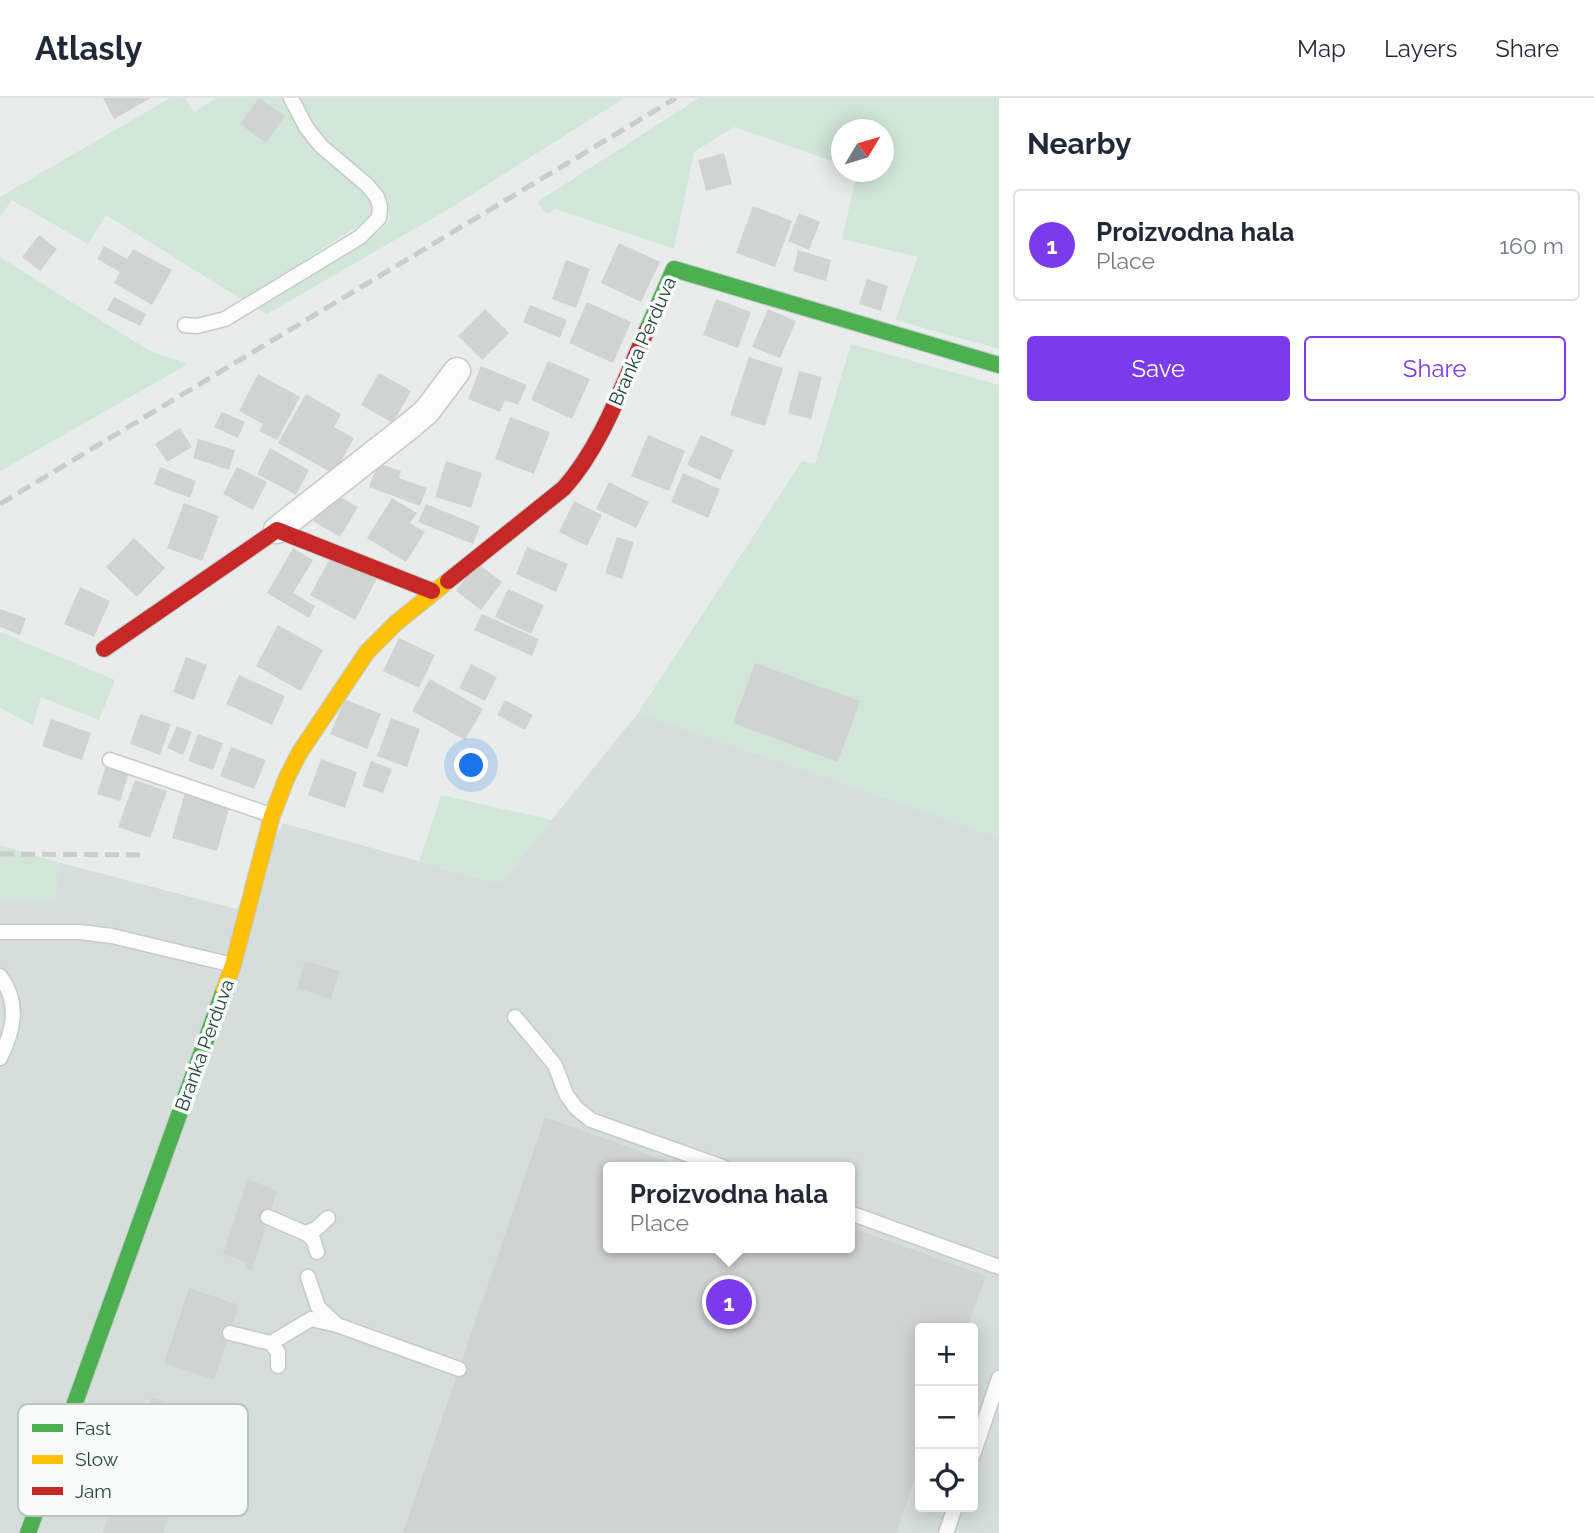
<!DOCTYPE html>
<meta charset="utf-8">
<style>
body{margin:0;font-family:Raleway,sans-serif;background:#f2f2f3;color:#1f2937}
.controls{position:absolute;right:21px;bottom:21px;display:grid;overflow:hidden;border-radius:7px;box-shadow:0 4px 18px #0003}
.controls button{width:63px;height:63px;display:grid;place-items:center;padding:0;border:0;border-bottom:2px solid #e0e1e3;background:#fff;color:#1f2937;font:35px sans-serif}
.compass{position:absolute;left:831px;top:21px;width:63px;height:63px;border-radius:50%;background:#fff;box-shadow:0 4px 18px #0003;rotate:52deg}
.you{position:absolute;left:472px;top:668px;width:24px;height:24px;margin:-18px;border:5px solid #fff;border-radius:50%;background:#1a73e8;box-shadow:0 0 0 10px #1a73e833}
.badge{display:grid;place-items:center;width:46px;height:46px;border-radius:50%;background:#7c3aed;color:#fff;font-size:23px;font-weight:700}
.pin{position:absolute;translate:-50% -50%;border:4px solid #fff;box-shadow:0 2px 7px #0006}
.popup{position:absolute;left:603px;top:1064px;width:252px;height:91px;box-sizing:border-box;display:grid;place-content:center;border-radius:7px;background:#fff;filter:drop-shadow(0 2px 5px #0005);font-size:23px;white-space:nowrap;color:#747a83}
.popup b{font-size:26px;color:#1f2937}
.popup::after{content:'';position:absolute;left:50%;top:100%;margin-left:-14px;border:14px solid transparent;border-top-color:#fff}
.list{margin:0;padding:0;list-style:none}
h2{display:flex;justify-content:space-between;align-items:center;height:91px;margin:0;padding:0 28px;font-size:30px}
h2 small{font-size:23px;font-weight:400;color:#747a83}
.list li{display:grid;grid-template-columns:46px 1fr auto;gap:21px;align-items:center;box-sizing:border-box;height:112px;margin:0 14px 14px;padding:0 14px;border:2px solid #e0e1e3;border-radius:7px}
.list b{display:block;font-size:26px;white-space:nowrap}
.list p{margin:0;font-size:23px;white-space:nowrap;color:#747a83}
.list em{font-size:23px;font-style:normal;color:#747a83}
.actions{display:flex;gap:14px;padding:21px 28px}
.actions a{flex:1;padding:16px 0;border:2px solid #7c3aed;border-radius:7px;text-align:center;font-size:24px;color:#7c3aed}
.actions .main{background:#7c3aed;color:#fff}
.icon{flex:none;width:38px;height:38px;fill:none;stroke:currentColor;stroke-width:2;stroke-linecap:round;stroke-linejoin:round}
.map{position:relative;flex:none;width:999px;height:1435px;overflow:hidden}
header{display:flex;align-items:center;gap:42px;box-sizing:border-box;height:98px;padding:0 35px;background:#fff;border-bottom:2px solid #e0e1e3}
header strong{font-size:33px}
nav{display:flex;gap:38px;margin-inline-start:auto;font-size:24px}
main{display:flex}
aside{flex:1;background:#fff}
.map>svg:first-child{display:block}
.built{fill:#d6dedb;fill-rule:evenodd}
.green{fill:#d1e6d8}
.building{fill:#cfd4d2}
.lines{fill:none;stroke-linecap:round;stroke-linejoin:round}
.lane-casing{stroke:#c5cac8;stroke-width:17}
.street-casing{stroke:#c5cac8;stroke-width:29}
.fast-casing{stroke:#c3cbc8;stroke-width:18}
.slow-casing{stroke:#c3cbc8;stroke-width:18}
.jam-casing{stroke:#c3cbc8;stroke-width:18}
.lane{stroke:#fcfcfc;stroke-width:14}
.street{stroke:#fcfcfc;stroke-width:26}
.fast{stroke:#4caf50;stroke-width:16}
.slow{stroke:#ffc107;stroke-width:16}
.jam{stroke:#c62828;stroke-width:16}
.rail{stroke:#c9cdcc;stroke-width:5;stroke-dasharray:14 7;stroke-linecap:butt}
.labels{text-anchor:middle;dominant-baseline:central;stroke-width:7;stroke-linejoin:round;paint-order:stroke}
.street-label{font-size:19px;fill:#24423a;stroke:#f7fbf9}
.key{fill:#f7fbf9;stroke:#b8c4c0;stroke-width:2}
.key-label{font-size:19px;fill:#24423a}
</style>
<header>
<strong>Atlasly</strong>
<nav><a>Map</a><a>Layers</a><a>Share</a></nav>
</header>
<main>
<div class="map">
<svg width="999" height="1435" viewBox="0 0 999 1435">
<rect width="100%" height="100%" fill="#e8edeb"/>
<path class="built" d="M638,615L999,739V1435H0V802L54,803L61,765L237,811L283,725L500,786ZM608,1069H850V1150H608ZM920,1230H973V1409H920Z"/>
<path class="green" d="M170,0H184L194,14L216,0H284L366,93C372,102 374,109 370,120L243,202L106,117L88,146L12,102L0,119V99Z
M300,0H624L447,112L267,216L258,211L380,133L390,122C389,85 346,69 325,43C315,30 308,15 300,0Z
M699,0H999V251L895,222L918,159L842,141L857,74H884V32H842L841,66L734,29L694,54L674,151L556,111L547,116L537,104Z
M0,159L150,253L188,266L0,373Z
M851,246L999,287V739L638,615L802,363L815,366Z
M0,534L115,582L99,622L41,599L33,627L0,610Z
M441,697L552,722L500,786L419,763Z
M0,747L61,765L54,804L0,802Z"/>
<path class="building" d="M103,0H151L114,21Z
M259,0L285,18L266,45L240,26Z
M724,55L732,86L706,93L698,62Z
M753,108L792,123L775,169L736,155Z
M799,115L820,124L809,152L788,143Z
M39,137L57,151L40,173L22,159Z
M619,145L660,164L641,204L601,185Z
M104,148L127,161L133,151L172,172L152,207L114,185L120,174L97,161Z
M798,152L831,162L826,183L793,173Z
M566,162L590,171L576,210L552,201Z
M867,181L888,188L881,213L859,206Z
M114,199L146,216L140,228L107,212Z
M716,201L751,214L738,250L703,237Z
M587,204L631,224L613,265L569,245Z
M530,207L567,222L560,240L523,224Z
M485,211L509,235L482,262L458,238Z
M768,211L796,223L780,260L752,249Z
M749,259L783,270L765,328L730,317Z
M548,263L590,281L572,321L531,302Z
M481,268L527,287L518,307L505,302L500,314L468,301Z
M799,273L822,279L811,321L788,315Z
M379,275L411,293L393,325L361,307Z
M258,276L300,299L277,342L259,333L263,326L239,313Z
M306,296L341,316L334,329L354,340L334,376L278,345Z
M222,314L245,324L238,340L214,329Z
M510,319L550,334L534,376L495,361Z
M180,330L192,349L167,364L155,346Z
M648,337L685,353L669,393L631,378Z
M701,337L734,352L720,382L687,367Z
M198,341L235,352L229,372L193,360Z
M270,350L309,372L296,397L257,376Z
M446,363L482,375L471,410L435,399Z
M378,365L401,373L399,380L427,390L420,408L369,389Z
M160,369L196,383L190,400L154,386Z
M237,369L267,384L253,412L223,396Z
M683,375L720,391L708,420L671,404Z
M609,384L649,404L636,430L596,411Z
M330,393L358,409L340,439L313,423Z
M392,400L417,415L410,425L425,434L406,464L367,440Z
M574,403L602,417L587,448L559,434Z
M184,405L219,418L202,463L167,450Z
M426,406L480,428L473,446L418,424Z
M617,439L634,444L622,481L605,475Z
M134,440L165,470L137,499L106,469Z
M527,449L568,466L556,494L516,476Z
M293,450L313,462L293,495L315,508L309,520L267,495Z
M332,457L377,481L355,522L310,497Z
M477,465L502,484L481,512L456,493Z
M80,489L110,503L94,539L64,526Z
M508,491L544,507L531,536L495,519Z
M0,511L26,520L20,537L0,529Z
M482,516L539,541L532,558L474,532Z
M278,527L323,552L301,593L256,568Z
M399,540L435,557L419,590L383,573Z
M186,559L207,567L194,602L173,594Z
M755,565L860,603L838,664L733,625Z
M471,566L497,579L485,603L459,590Z
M239,577L285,598L272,627L226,606Z
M430,581L483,611L465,642L412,613Z
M345,601L381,616L367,651L330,636Z
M505,602L533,617L525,632L497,617Z
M140,616L171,626L160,657L130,646Z
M391,620L420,631L407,669L377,658Z
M51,621L91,635L82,662L42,648Z
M177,628L192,634L183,657L167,650Z
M198,636L223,645L213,672L188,663Z
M231,649L266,662L254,691L220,678Z
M321,661L357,674L345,710L308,697Z
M371,663L392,671L383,695L362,688Z
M106,668L129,675L120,703L97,696Z
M135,682L167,693L150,740L118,729Z
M186,691L231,704L217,753L172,740Z
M305,863L340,873L331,901L297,890Z
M545,1019L683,1069H608V1150H850V1129L986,1178L967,1230H920V1365L896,1435H403Z
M248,1081L277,1093L252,1173L245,1170L247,1164L223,1156Z
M189,1190L239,1207L214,1282L164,1265Z
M152,1299L206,1319L163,1435H102Z"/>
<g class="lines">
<defs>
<path id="lane" d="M185,227L197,228L225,221L360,139L379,120L380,109L377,99L367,87L321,48L306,29L291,0
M110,662L271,717
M0,834H80L112,838L233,867
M0,878C20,905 14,932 0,960
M515,919L555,967L566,996L576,1010L591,1022L723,1069
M850,1115L999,1169
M268,1119L305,1135L316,1131L328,1120
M305,1135L313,1141L317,1154
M308,1179L318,1209L336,1226
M230,1235L271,1245L311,1221L337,1227L459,1271
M271,1245L278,1254V1268
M973,1357L999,1280
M946,1435L955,1409"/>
<path id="street" d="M277,432L412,326L427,313L457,273"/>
<path id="fast" d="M647,232L674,171L999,267
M28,1435L224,892"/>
<path id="slow" d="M224,892L233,867L272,718L287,679L300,654L367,554L396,525L448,483"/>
<path id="jam" d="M448,483L564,390C603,346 623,285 647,232
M104,551L277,432L432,493"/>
</defs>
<use href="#lane" class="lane-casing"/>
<use href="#street" class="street-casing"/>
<use href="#fast" class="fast-casing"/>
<use href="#slow" class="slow-casing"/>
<use href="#jam" class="jam-casing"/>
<use href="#lane" class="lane"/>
<use href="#street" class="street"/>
<use href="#fast" class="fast"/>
<use href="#slow" class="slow"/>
<use href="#jam" class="jam"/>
<path class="rail" d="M0,406L676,0
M0,756L145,757"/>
</g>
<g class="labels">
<g class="street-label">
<text transform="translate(642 243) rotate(-66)">Branka Perduva</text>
<text transform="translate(204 947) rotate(-70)">Branka Perduva</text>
</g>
</g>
<rect x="18" y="1306" width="230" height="112" rx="10" class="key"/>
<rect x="32" y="1326" width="31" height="8" fill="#4caf50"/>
<rect x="32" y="1357" width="31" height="9" fill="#ffc107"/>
<rect x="32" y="1389" width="31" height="8" fill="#c62828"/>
<g class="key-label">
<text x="75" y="1337">Fast</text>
<text x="75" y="1368">Slow</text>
<text x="75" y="1400">Jam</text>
</g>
</svg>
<div class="controls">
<button>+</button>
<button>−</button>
<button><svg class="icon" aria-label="locate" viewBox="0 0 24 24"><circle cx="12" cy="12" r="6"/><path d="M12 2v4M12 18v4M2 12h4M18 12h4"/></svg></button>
</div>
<svg class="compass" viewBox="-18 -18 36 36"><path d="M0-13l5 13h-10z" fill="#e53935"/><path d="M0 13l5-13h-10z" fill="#747a83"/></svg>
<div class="you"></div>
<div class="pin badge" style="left:729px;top:1204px">1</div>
<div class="popup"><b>Proizvodna hala</b>Place</div>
</div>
<aside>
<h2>Nearby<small></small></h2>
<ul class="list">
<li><span class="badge">1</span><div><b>Proizvodna hala</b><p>Place</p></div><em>160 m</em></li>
</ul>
<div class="actions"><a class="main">Save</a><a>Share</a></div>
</aside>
</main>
